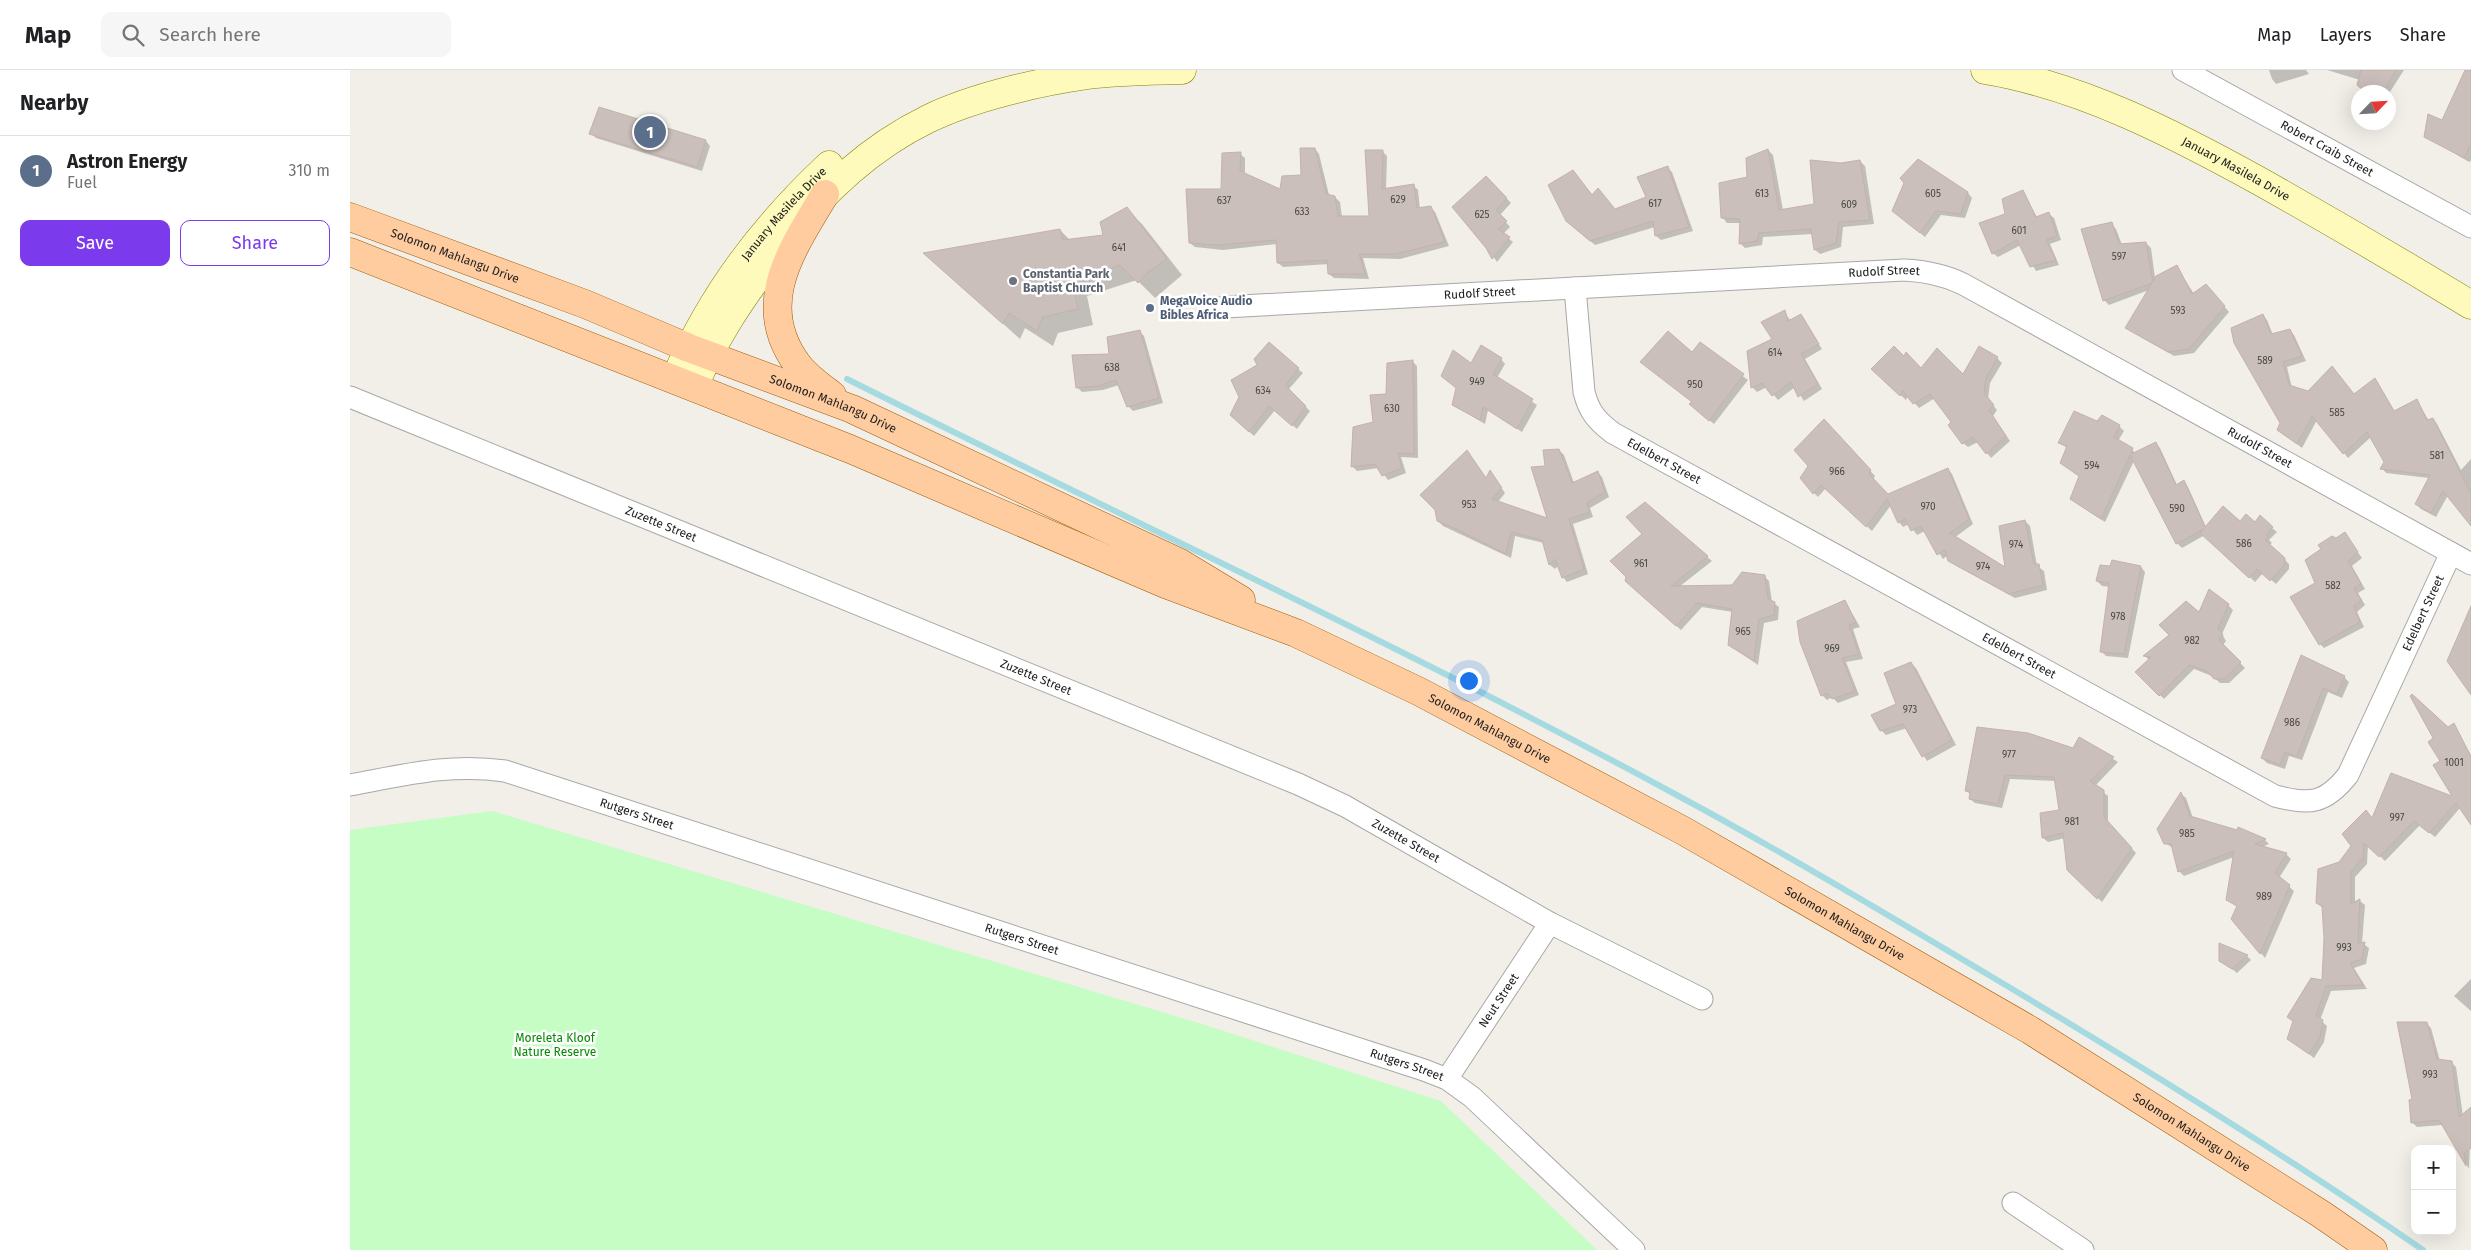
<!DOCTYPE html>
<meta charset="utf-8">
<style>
body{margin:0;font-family:"Fira Sans",sans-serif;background:#f6f6f6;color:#202124}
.controls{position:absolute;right:15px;bottom:15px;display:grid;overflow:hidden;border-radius:10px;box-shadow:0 5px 20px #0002}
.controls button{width:45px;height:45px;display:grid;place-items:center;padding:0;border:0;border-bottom:1px solid #e0e0e0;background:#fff;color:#202124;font:25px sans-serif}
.compass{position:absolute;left:2001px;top:15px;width:45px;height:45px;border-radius:50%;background:#fff;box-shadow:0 5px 20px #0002;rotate:65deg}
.you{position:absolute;left:1118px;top:610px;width:18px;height:18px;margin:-12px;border:4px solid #fff;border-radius:50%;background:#1a73e8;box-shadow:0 0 0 8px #1a73e833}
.badge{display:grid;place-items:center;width:32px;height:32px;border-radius:50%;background:#7c3aed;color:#fff;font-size:16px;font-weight:700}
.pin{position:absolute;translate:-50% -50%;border:2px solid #fff;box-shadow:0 1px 5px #0006}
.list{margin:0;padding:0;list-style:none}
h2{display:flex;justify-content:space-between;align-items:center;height:65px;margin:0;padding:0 20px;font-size:21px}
h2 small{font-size:16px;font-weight:400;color:#757577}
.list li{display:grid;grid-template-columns:32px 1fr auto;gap:15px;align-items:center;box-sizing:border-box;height:70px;padding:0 20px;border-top:1px solid #e0e0e0}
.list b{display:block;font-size:19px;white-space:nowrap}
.list p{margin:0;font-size:16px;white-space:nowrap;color:#757577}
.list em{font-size:16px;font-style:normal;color:#757577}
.actions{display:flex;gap:10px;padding:15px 20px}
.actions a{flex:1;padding:11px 0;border:1px solid #7c3aed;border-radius:10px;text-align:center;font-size:18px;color:#7c3aed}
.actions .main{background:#7c3aed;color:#fff}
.icon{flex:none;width:28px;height:28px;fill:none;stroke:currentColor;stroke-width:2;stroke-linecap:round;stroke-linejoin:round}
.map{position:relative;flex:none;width:2121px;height:1180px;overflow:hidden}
header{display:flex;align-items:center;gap:30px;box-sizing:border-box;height:70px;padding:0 25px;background:#fff;border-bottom:1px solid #e0e0e0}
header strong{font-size:24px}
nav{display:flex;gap:28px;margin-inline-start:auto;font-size:18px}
.search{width:350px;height:45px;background:#f6f6f6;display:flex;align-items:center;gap:12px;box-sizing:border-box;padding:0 18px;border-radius:10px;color:#757577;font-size:19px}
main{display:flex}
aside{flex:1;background:#fff}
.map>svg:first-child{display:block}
.park{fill:#c5fdc4}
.shadow{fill:#0003}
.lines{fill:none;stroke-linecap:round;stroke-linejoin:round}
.stream{stroke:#a6dae1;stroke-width:6}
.building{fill:#cabfba;stroke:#c5b2a9}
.minor-casing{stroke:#a8a8a8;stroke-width:23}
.secondary-casing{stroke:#808100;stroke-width:29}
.primary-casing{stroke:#9f5a00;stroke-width:29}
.minor{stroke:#fff;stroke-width:21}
.secondary{stroke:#fdfabb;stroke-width:28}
.primary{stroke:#ffcca0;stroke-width:28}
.worship-dot{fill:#6b7280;stroke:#fff;stroke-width:2}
.service-dot{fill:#5c6f8a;stroke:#fff;stroke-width:2}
.labels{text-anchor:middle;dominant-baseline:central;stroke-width:5;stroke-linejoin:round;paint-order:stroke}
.number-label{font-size:10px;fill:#4b4847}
.street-label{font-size:12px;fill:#212121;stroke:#fff}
.worship-label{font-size:12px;font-weight:bold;fill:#5b616d;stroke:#fff;text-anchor:start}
.service-label{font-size:12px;font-weight:bold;fill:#4e5e75;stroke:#fff;text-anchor:start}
.park-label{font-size:12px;fill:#088906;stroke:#fff}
</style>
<header>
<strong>Map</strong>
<div class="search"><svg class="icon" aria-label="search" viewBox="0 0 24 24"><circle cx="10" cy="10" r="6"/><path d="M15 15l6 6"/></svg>Search here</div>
<nav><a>Map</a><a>Layers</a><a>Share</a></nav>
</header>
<main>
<aside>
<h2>Nearby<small></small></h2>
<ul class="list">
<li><span class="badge" style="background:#5c6f8a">1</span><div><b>Astron Energy</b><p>Fuel</p></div><em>310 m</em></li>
</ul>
<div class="actions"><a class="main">Save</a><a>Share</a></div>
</aside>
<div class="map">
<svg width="2121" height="1180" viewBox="0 0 2121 1180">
<rect width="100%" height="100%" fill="#f2eee8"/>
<path class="park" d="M142,741L852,954L1091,1031L1247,1180H0V760Z"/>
<path class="shadow" d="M1919,0H1956L1959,4L1926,14L1922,9Z
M1977,0H2054L2038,25V22H2016L2008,15L2010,10Z
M2118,0L2121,2V91L2119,92L2076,66L2093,51Z
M241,63L356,71L360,76L352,101L246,68Z
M965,79L969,84L979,125L985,127L990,132L992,147H1020L1032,81L1037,86L1036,119L1063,115L1068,120L1070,139L1080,137L1085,142L1099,176L1050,189L1013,188L1019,209L984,208L979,204V194L933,197L928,193L927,174L873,180L845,177L840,173L873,120L890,84L895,88V105L931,120L953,106Z
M1418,80L1423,85L1433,140L1465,135L1510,91L1515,96L1524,154L1493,157L1491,177L1470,184L1465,180L1463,164L1413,167L1412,175L1395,178L1390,173L1391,153H1377L1373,148Z
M1317,98L1322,102L1343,161L1311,170L1306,166L1305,157L1245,175L1222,155L1223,101L1243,126L1265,141L1298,128Z
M1136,107L1161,133L1150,145L1160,157L1153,164L1163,172L1147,192L1137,177Z
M1672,121L1687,147L1699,144L1704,148L1711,170L1700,174L1709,195L1686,201L1671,175L1648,187L1643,183L1657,145Z
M1618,123L1622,128L1615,148L1591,145L1575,167L1548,145Z
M776,139L792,154L832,205L805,228L787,210L737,226L743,255L708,263L703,276L675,258L670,269L576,184L710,160L720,170L755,166Z
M1761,154L1766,159L1772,175L1796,173L1801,178L1805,208L1827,197L1844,224L1861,221L1879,242L1844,283L1824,286L1776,258L1799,220L1759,235L1754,230Z
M1434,242L1441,251L1451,245L1472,279L1455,289L1472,319L1454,331L1445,317L1428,330L1417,317L1407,322L1403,318L1398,282L1424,269Z
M1913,245L1917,250L1923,265L1939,260L1944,265L1956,291L1937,297L1942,318L1959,323L2004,325L2025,309L2045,342L2067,331L2079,351L2083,349L2087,354L2111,400L2121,389V454L2098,425L2086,447L2071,439L2066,434L2079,408L2036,403L2032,398L2036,392L2021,367L1998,388L1967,350L1952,378L1929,360L1932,353Z
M790,262L794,266L813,333L783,341L778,336L769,315L753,320L732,322L727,317Z
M1350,274L1398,310L1364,354L1345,339L1343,332L1342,284Z
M1647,288L1652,293L1640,313L1638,329L1647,340L1643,346L1660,371L1641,388L1628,372L1618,377L1613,373L1603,352L1585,328L1569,338L1558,326L1556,330L1523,299L1571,300L1614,306Z
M1151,289L1155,294L1147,308L1187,335L1172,362L1138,340L1135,354L1103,335L1122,294Z
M1063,292L1067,296L1068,388L1051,387L1056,403L1038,410L1029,398L1007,401L1003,397L1004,358L1025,353L1037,325Z
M948,299L953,303L938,320L960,341L947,359L925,340L904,366L886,350L890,327Z
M1474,351L1525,406L1523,410L1538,425L1598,399L1602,404L1623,454L1604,468L1657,499L1675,451L1680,456L1687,496L1694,501L1697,520L1665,528L1605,495L1598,485L1593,489L1575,461L1567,465L1559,454L1553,457L1549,452L1541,435L1522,461L1476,418L1468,427L1464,423L1460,396Z
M1747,353L1769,356L1774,361L1768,371L1786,383L1805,373L1810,378L1827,415L1833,412L1838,417L1856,457L1890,453L1922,458L1927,462L1919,470L1922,473L1919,475L1939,494V499L1926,514L1913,503L1905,512L1855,465L1832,478L1827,473L1784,391L1755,452L1726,433L1721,428L1730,407L1711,393L1717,378L1709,373Z
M1209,380L1214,385L1224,413L1247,402L1252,407L1259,427L1240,438L1243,447L1223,454L1238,504L1217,512L1213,507L1209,495L1205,499L1200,495L1194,473L1165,466L1161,488L1093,456L1088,451L1117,382L1137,409L1140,402L1155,423L1148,432L1198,450L1197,397Z
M1295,433L1362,491L1329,517L1383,516L1415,507L1419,511L1422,532L1429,537L1428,550L1414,553L1408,595L1379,575L1383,542L1352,537L1331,560L1281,516L1294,464Z
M1994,463L2012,488L2002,496L2015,519L2008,523L2015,535L2007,542L2014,557L1974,578L1970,574L1967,513Z
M1791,497L1795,502L1778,588L1756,586L1751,581L1760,517L1752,516L1747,511Z
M1495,531L1510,557L1503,559L1513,589L1496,592L1509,625L1488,633L1482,627L1477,630L1472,625Z
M1878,535L1883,540L1872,564L1876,571L1873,575L1895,598L1879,613H1870L1862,606L1844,599L1814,629L1787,602L1799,590L1795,586L1849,544Z
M1951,587L1994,607L1999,612L1992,628L1978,622L1952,690L1939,686L1935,699L1917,693L1912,688Z
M1561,593L1566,598L1606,675L1577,691L1557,658L1536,665L1531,660L1547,635Z
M2104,654L2121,685V744L2110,738L2085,767L2070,755L2035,791L2018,775L2017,794L2005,807V833L2010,831L2015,835L2012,873L2019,878L2016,894L2004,898L2017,919L1981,921L1970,950L1977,956L1974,972L1964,988L1938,968L1944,952L1938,947L1974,911L1975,868L1973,838L1967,833L1989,793L2023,750L2105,729L2092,692L2097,659Z
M1628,658L1724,679L1730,669L1768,692L1745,716L1758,726V753L1786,783L1752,832L1718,799L1715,768L1698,772L1693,768L1691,744L1711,742L1706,711L1660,709L1652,738L1625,733L1620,729L1621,725L1616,720Z
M1831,724L1836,728L1843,748L1888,762V759L1915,770L1919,774L1912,777L1936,784L1941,789L1929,808L1944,821L1915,888L1883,849L1888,837L1878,829L1884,787L1834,806L1829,801L1823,778L1815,773Z
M1897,886L1901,890L1887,903L1870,890Z
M2121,909V941L2104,926Z
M2076,953L2081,958L2090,991L2101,992L2106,997L2113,1046L2121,1039L2119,1099L2093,1055L2067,1057L2062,1052Z"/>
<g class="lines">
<path class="stream" d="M497,309C772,447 1052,576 1323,723C1429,780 1533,842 1637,904C1785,992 1931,1082 2073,1180"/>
</g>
<path class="building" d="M2011,0H2046L2033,22H2015L2007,15Z
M2115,0H2121V74L2114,88L2074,67L2078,44L2092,50Z
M249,37L356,70L347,97L239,64Z
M950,78H965L976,124L985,126L988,146H1019L1015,80H1033L1032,119L1064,114L1067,138L1081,136L1095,172L1045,184H1009L1015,204H978L977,190L927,193L926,170L867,175L839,173L836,119H871L872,83L891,82L890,101L930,119L932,106L951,105Z
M1418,79L1429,140L1464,134L1460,90L1491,93L1510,90L1520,150L1489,152L1486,173L1464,180L1461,159L1409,163L1407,171L1389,174L1390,149L1371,148L1369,113L1397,107L1396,88Z
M1568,89L1618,122L1611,144L1586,141L1570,163L1542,141L1554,113L1550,108Z
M1318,96L1339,157L1305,166L1303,151L1240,171L1216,151L1198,115L1223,100L1242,125L1248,118L1265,139L1296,127L1287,107Z
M1136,106L1157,128L1146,140L1157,151L1148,159L1160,167L1142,189L1136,178L1102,137Z
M1673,120L1686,147L1699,142L1707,166L1696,170L1706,190L1680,197L1667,170L1642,184L1629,153L1655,144L1652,129Z
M777,137L817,189L798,202L788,213L770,195L722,211L728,239L693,247L687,261L659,243L653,254L573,183L710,159L713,170L753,165L750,152Z
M1762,152L1769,174L1796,172L1803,212L1806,206L1827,195L1842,224L1856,214L1875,236L1839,279L1818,282L1775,258L1802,213L1753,231L1731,159Z
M1435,240L1438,251L1451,244L1469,274L1451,284L1468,314L1448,327L1441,312L1422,326L1412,313L1401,318L1397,281L1422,269L1411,252Z
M1913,244L1921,264L1940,259L1952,286L1933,292L1939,315L1958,321L1982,296L2004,324L2025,308L2044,341L2067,329L2077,350L2083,348L2121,424V456L2093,421L2081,443L2065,434L2080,405L2030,399L2034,392L2017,362L1993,384L1962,346L1947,374L1927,360L1930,353L1884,273L1881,258Z
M790,260L809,328L777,337L766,310L748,316L726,318L722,285L759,284L757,267Z
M1318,261L1342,282L1350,272L1394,304L1359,351L1339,334L1342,332L1290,292Z
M919,272L949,298L935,315L956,336L942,356L919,336L899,362L880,345L889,327L881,310L907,295L904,289Z
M1131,275L1152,288L1143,304L1183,329L1167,359L1133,337L1130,350L1102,335L1106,318L1091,306L1103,280L1121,293Z
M1544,276L1554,286L1556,282L1571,298L1587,278L1613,304L1629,276L1648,287L1636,308L1634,323L1644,335L1639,340L1656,366L1636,384L1623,367L1612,374L1598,355L1601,352L1580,324L1563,334L1553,321L1550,326L1521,299Z
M1063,290L1064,384L1048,383L1052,398L1032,406L1025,394L1001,397L1003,357L1023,352L1020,325L1036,324L1037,293Z
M1724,341L1747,351L1752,345L1770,355L1764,367L1783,378L1781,384L1806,372L1826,415L1834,410L1855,457L1873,436L1890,451L1896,444L1905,452L1910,445L1923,457L1916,465L1918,467L1915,470L1935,488V494L1920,511L1907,499L1899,508L1850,463L1854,459L1826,474L1780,385L1751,449L1720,429L1729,406L1710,393L1717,376L1708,373Z
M1474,349L1521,400L1519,404L1538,424L1598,398L1619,449L1600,463L1655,497L1649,456L1675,450L1684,494H1689L1693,515L1659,524L1598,491L1595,480L1587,485L1571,456L1561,461L1555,449L1548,453L1537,429L1516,457L1471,415L1463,424L1450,408L1458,396L1444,380Z
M1209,379L1222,413L1248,401L1255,422L1236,433L1240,442L1219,449L1234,499L1212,508L1205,489L1199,495L1192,470L1161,462L1156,484L1104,458L1087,451L1085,440L1070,425L1117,380L1136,408L1140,400L1152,418L1142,429L1197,448L1181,397L1195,396L1193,380Z
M1295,432L1358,486L1321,516L1382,515L1392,502L1415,505L1418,529L1425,532L1424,545L1409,549L1404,591L1378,575L1382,539L1347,533L1326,556L1275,511L1276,507L1260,491L1292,464L1276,447Z
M1995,462L2008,482L1998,491L2011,514L2004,518L2011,530L2004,536L2010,552L1969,575L1940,527L1965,513L1955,490L1971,479L1968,475L1982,466L1986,468Z
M1762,490L1791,496L1774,584L1750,582L1759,513L1746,511L1750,495L1760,496Z
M1859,519L1879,534L1868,558L1873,565L1869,570L1891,592L1874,609H1864L1857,601L1839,595L1809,626L1785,602L1801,587L1793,586L1819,565L1809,555L1836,531L1849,542Z
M1495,530L1506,553L1499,555L1509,584L1492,588L1505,621L1482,629L1477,623L1471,626L1450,572L1447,551Z
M2121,536V625L2097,591Z
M1951,585L1995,606L1987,624L1973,618L1947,686L1935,682L1930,695L1911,688Z
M1561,592L1602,670L1572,687L1553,654L1530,661L1521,645L1546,634L1534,603Z
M2062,624L2098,657L2104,653L2121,687V755L2106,733L2079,763L2064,751L2029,787L2014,773L2013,792L2011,789L2001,802V834L2010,829L2008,873L2015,872L2012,889L2000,893L2013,915L1976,916L1966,946L1973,950L1970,967L1959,984L1937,969L1943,951L1937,947L1961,908L1972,910L1974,868L1972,836L1966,833L1968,799L1989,792L2001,776L1992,764L2016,740L2022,748L2041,703L2102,726L2083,695L2090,691L2078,672L2083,668L2060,626Z
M1627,657L1678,663L1723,678L1729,667L1764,687L1740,711L1754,720V747L1782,778L1747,829L1717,800L1713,763L1692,768L1690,743L1709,740L1704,707L1655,705L1648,734L1619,729L1620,722L1615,721Z
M1831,722L1840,746L1887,760L1888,757L1916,769L1905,774L1937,783L1925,803L1940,815L1910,884L1881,849L1887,836L1876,830L1884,781L1828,802L1821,774H1814L1807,759Z
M1869,873L1898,885L1882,899L1869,891Z
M2047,952H2077L2087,989L2102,991L2109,1047L2121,1037V1078L2114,1083L2116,1096L2089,1050L2061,1053L2059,1030L2062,1029Z"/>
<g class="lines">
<defs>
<g id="minor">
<path id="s1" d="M1833,0L2121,157"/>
<path id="s2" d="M1225,218L1234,322C1239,342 1247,351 1263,363L1925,726C1960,735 1975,734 1998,705L2101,483"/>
<path id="s3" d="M874,237L1554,200C1575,201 1593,204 1613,214L2121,494"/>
<path id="s4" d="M0,327L948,714L995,736L1200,853L1352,929"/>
<path id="s5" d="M0,715C55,705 99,693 155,701L1074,1000L1097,1009L1122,1027L1284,1180"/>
<path id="s6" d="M1097,1009L1200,853"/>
<path d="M1663,1133L1733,1180"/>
</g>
<g id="secondary">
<path id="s7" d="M1635,0C1732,16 1826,65 1911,112C1982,152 2052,193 2121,235"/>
<path id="s8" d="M325,309C362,224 412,158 479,95"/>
<path d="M344,317C362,272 389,232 417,194C459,135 512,81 578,49C623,27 689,12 738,5C769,1 801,1 832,0"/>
</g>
<g id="primary">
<path d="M475,124C443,178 402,234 448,295C457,307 470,316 482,325"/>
<path id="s9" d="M0,147L235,234L339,278L502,339L830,493L891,530"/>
<path id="s10" d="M0,182L500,379L815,514L946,563L1068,621L1332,760L1680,960L1971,1144L2023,1180"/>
</g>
</defs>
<use href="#minor" class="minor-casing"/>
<use href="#secondary" class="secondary-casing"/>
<use href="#primary" class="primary-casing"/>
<use href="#minor" class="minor"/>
<use href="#secondary" class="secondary"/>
<use href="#primary" class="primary"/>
</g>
<circle class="worship-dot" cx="663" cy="211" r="5"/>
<circle class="service-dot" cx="800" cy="238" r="5"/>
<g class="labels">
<g class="number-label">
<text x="1412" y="124">613</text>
<text x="1583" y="124">605</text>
<text x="1048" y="130">629</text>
<text x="874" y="131">637</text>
<text x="1305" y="134">617</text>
<text x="1499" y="135">609</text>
<text x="952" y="142">633</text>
<text x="1132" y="145">625</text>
<text x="1669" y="161">601</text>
<text x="769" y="178">641</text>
<text x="1769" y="187">597</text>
<text x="1828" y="241">593</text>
<text x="1425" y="283">614</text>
<text x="1915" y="291">589</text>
<text x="762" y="298">638</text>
<text x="1127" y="312">949</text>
<text x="1345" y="315">950</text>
<text x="913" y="321">634</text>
<text x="1042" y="339">630</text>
<text x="1987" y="343">585</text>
<text x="2087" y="386">581</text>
<text x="1742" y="396">594</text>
<text x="1487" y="402">966</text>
<text x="1119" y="435">953</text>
<text x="1578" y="437">970</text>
<text x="1827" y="439">590</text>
<text x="1894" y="474">586</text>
<text x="1666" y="475">974</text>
<text x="1291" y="494">961</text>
<text x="1633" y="497">974</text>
<text x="1983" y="516">582</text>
<text x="1768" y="547">978</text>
<text x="1393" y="562">965</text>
<text x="1842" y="571">982</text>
<text x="1482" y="579">969</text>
<text x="1560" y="640">973</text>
<text x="1942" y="653">986</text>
<text x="1659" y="685">977</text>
<text x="2104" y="693">1001</text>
<text x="2047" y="748">997</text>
<text x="1722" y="752">981</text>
<text x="1837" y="764">985</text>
<text x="1914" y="827">989</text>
<text x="1994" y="878">993</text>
<text x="2080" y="1005">993</text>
</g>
<g class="street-label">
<text stroke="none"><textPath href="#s1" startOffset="164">Robert Craib Street</textPath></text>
<text stroke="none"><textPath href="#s7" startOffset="271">January Masilela Drive</textPath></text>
<text stroke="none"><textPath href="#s8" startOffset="199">January Masilela Drive</textPath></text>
<text stroke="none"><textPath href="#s9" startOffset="112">Solomon Mahlangu Drive</textPath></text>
<text stroke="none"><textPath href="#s3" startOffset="661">Rudolf Street</textPath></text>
<text stroke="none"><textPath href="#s3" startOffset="256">Rudolf Street</textPath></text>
<text stroke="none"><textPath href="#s9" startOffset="518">Solomon Mahlangu Drive</textPath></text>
<text stroke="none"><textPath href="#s3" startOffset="1081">Rudolf Street</textPath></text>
<text stroke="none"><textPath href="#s2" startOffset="214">Edelbert Street</textPath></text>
<text stroke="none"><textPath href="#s4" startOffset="336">Zuzette Street</textPath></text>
<text stroke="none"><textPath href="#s2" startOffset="1172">Edelbert Street</textPath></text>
<text stroke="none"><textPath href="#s2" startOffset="619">Edelbert Street</textPath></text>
<text stroke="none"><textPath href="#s4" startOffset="741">Zuzette Street</textPath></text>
<text stroke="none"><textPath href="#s10" startOffset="1236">Solomon Mahlangu Drive</textPath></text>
<text stroke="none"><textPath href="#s5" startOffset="295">Rutgers Street</textPath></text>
<text stroke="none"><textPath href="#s4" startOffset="1146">Zuzette Street</textPath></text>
<text stroke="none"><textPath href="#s10" startOffset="1641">Solomon Mahlangu Drive</textPath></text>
<text stroke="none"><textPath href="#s5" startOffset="700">Rutgers Street</textPath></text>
<text stroke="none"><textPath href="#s6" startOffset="94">Neut Street</textPath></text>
<text stroke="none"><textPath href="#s5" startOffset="1105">Rutgers Street</textPath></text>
<text stroke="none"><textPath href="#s10" startOffset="2046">Solomon Mahlangu Drive</textPath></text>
</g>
<g class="worship-label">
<text x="673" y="204">Constantia Park<tspan x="673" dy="14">Baptist Church</tspan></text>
</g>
<g class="service-label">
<text x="810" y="231">MegaVoice Audio<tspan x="810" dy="14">Bibles Africa</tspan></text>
</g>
<g class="park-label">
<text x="205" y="968">Moreleta Kloof<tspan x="205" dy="14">Nature Reserve</tspan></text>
</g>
</g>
</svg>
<div class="controls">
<button>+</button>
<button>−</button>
</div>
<svg class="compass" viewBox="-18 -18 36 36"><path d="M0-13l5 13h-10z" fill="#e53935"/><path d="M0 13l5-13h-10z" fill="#757577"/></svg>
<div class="you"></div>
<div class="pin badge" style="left:300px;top:62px;background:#5c6f8a">1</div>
</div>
</main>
